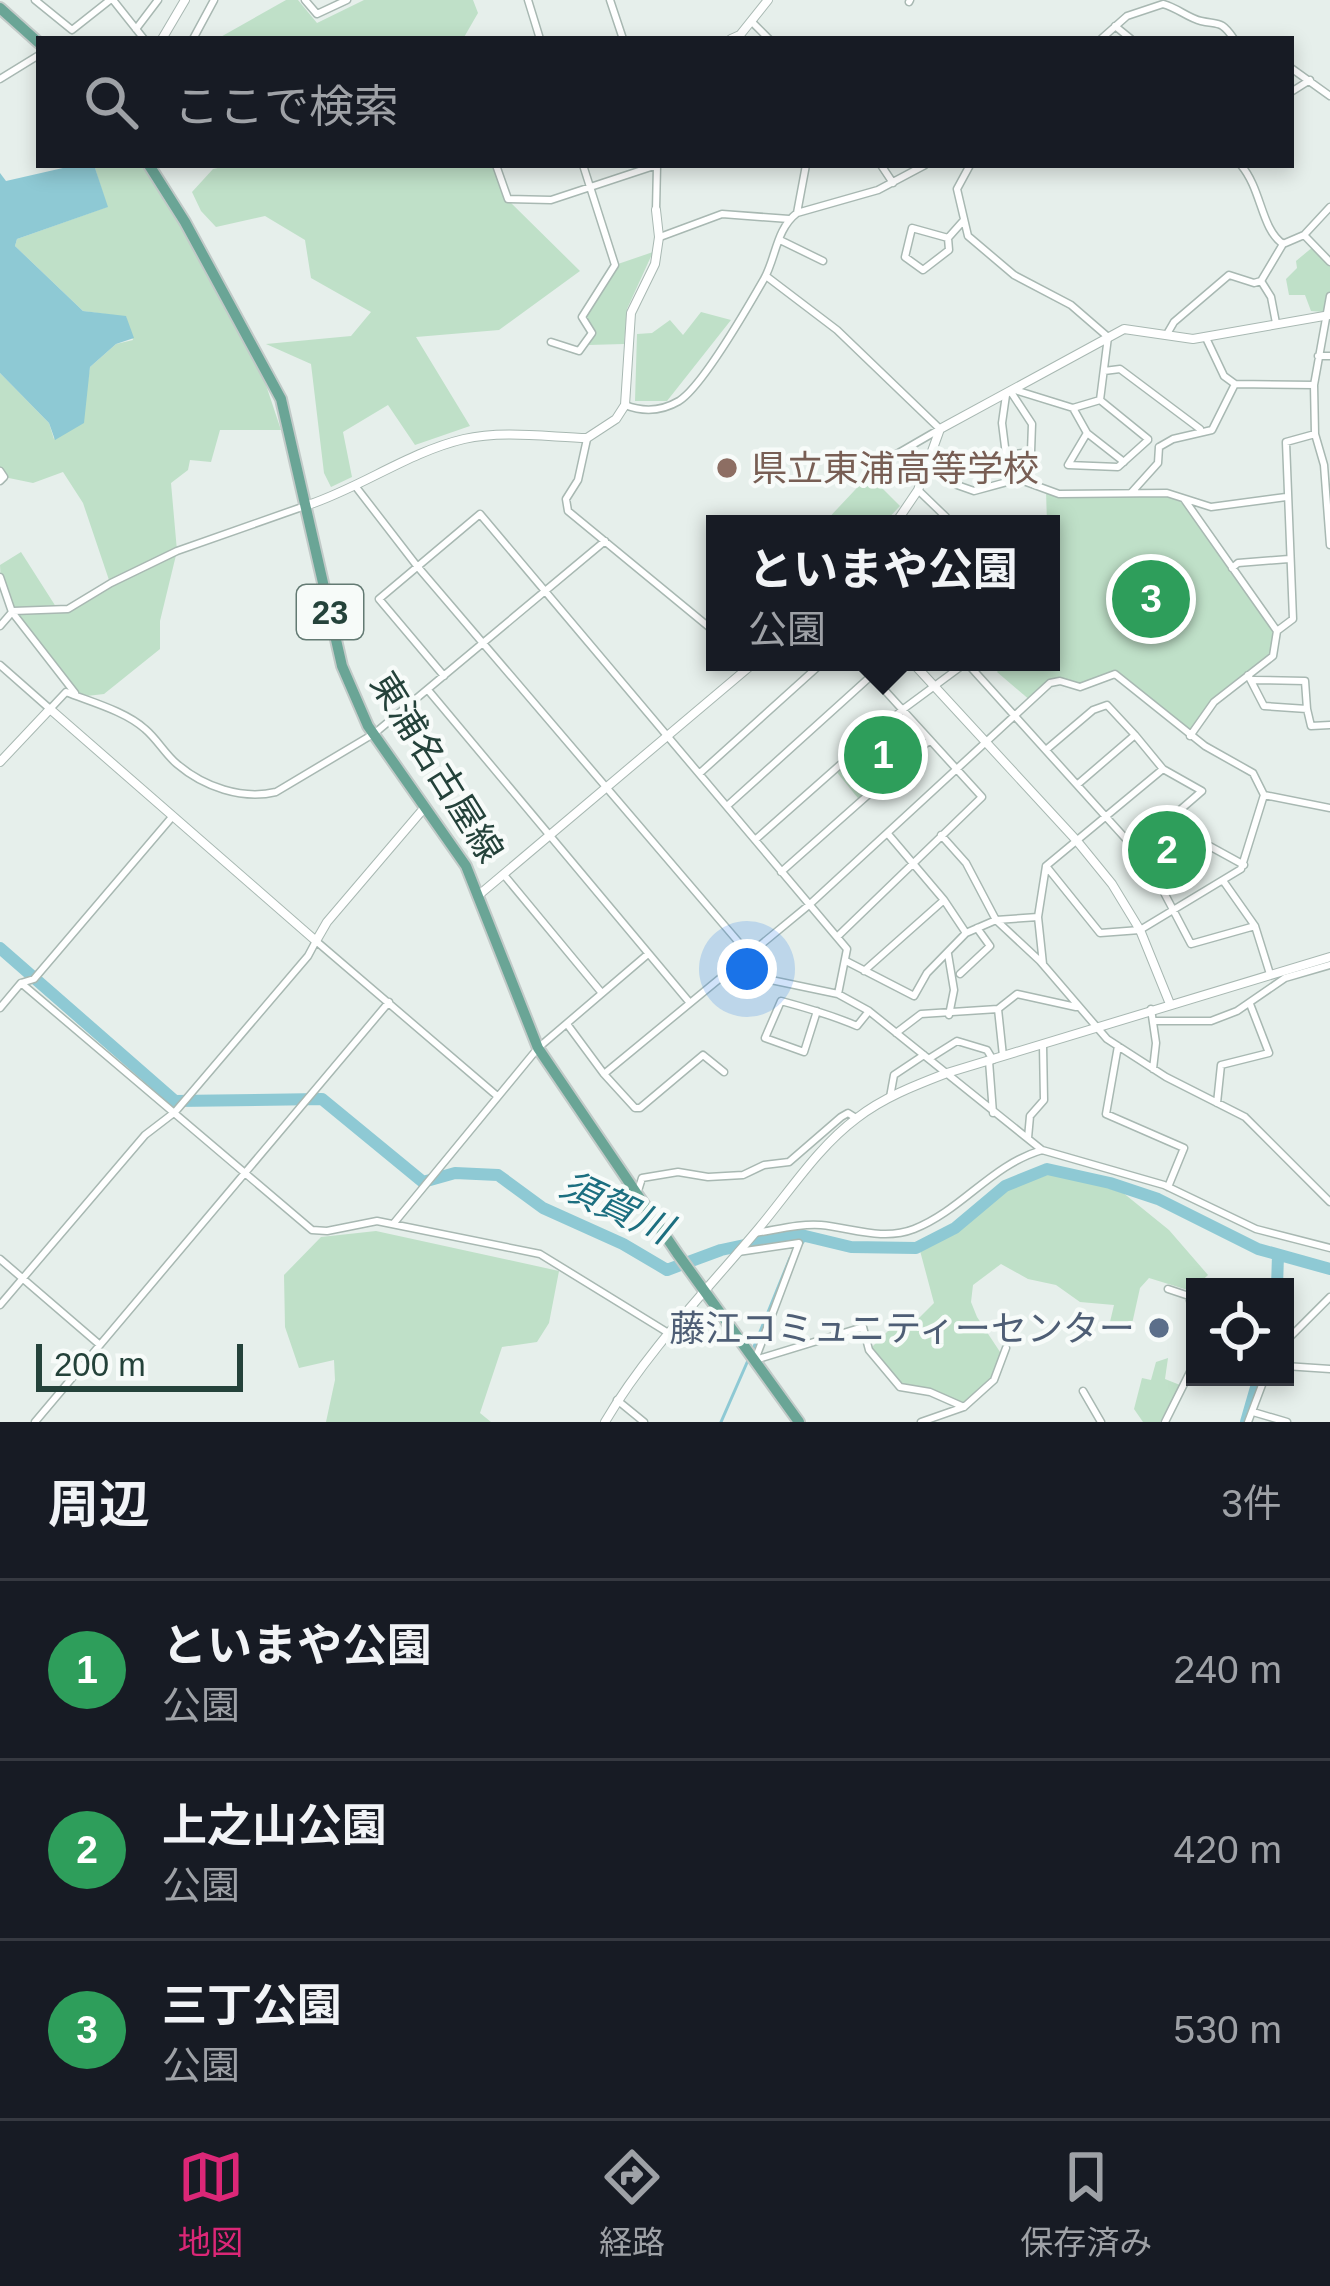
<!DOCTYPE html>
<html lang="ja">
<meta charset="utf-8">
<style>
body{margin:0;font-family:Arial,"Noto Sans JP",sans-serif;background:#242831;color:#f1f3f6}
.controls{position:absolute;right:36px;bottom:36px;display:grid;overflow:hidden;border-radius:0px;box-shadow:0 6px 18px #0003}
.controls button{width:108px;height:108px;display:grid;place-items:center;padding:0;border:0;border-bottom:3px solid #363941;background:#171b24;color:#f1f3f6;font:60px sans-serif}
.scale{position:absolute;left:36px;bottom:30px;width:207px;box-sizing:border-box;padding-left:12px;border:6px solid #24423a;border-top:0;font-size:33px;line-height:42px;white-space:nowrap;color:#24423a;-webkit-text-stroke:9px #f7fbf9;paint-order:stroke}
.you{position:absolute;left:747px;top:969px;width:42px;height:42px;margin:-30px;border:9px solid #fff;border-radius:50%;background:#1a73e8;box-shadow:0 0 0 18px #1a73e833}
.badge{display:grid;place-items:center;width:78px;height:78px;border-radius:50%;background:#db2777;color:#fff;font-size:39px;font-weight:700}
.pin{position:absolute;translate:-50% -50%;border:6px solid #fff;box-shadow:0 3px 12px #0006}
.popup{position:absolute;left:706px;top:515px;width:354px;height:156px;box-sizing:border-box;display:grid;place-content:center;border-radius:0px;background:#171b24;filter:drop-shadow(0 3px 9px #0005);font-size:39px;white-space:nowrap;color:#9ea1a6}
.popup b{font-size:45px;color:#f1f3f6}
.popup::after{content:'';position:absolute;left:50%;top:100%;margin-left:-24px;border:24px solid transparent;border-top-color:#171b24}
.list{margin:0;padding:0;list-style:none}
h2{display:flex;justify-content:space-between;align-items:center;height:156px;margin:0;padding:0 48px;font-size:51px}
h2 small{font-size:39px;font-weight:400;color:#9ea1a6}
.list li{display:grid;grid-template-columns:78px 1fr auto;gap:36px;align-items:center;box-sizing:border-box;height:180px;padding:0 48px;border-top:3px solid #363941}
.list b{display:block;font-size:45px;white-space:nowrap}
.list p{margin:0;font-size:39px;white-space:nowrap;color:#9ea1a6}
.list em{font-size:39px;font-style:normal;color:#9ea1a6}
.icon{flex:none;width:66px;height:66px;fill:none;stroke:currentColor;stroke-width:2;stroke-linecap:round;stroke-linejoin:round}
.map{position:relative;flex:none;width:1330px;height:1422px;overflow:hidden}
.search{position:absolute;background:#171b24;box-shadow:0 6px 18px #0003;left:36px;right:36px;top:36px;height:132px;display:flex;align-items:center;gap:30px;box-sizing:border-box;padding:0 42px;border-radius:0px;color:#9ea1a6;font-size:45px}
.sheet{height:696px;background:#171b24}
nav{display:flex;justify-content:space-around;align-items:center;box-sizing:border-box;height:168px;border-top:3px solid #363941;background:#171b24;font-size:33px;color:#9ea1a6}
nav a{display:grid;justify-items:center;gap:6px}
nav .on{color:#db2777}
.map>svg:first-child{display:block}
.green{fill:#bfe0c8}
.water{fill:#8ec9d4}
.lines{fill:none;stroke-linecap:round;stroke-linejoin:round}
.stream{stroke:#8ec9d4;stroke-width:3}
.river{stroke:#8ec9d4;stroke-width:12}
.minor-casing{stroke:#a8b8b2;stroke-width:9}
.tertiary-casing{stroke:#a8b8b2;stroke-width:10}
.primary-casing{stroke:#c2cac8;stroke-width:14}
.minor{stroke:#fff;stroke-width:6}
.tertiary{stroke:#fff;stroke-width:8}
.primary{stroke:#6aa596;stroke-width:10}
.education-dot{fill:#8d6e63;stroke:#f7fbf9;stroke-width:4.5}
.service-dot{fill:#5c6f8a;stroke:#f7fbf9;stroke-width:4.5}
.labels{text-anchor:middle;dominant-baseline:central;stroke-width:9;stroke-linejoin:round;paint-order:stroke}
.shield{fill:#f7fbf9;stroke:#637a73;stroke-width:3}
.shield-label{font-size:33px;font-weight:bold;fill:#24423a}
.education-label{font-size:36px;fill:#785e54;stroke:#f7fbf9;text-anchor:start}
.street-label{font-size:36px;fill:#24423a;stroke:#f7fbf9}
.service-label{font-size:36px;fill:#4e5e75;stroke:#f7fbf9;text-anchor:end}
.water-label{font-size:39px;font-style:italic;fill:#1c6f80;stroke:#f7fbf9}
</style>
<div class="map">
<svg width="1330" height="1422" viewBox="0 0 1330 1422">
<rect width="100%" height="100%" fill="#e6efeb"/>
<path class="green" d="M286,0H298L317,23L364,0H473L478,13L463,39H217Z
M94,165H148L253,346L281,430H220L211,462L190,460L188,470L171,483L177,551L160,621V649L104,694L78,697C48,658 0,616 0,565L21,552L58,610L110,583L83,503L63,472L33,483L4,477L0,471V373L49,423L54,439L87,386L90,367L116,344L133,340L126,317L83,311L15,246L17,239L107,207Z
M232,165H496L508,200L580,271L499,330L416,337L470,426L415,445L388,405L343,432L352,477L331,487L324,473L311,364L266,344L351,336L371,312L311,278L305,240L265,216L216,227L201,211L192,192L213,169Z
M1314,246L1330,262V292L1324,312L1311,311L1305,295H1289L1286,279L1297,268L1296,261Z
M653,252L627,309L624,344L588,345L579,351L591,333L582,317L615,265Z
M701,312L731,320L667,401H635L637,334L652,333L670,320L683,335Z
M869,475L900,506L883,524H823Z
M1046,490L1059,494L1182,496L1277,631L1273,656L1214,702L1190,736L1115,674C1105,678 1095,683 1085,685C1055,692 1064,670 1031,701L997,672L1005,662H1051V524H1047Z
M902,710L930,740L862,803L835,770Z
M1174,821L1199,843L1162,877L1141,849Z
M1048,1169L1111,1183L1169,1230L1208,1275L1191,1291L1149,1278L1140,1288L1132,1324L1110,1322L1114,1305L1080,1302L1056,1285L1028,1279L1001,1264L973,1285L971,1302L977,1317L1002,1355L994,1380L964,1407L930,1392L901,1388L869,1350L899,1320L918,1319L934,1303L919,1247L945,1234L1004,1186Z
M376,1231L559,1271L549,1323L537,1342L502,1347L480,1413L491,1422H326L335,1380L334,1360L299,1368L285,1327L284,1275L321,1237Z
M1168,1358L1165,1379L1180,1385L1160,1422H1143L1134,1409L1142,1378L1151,1380L1156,1362Z"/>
<path class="water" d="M76,165H94L108,207L17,239L15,246L83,311L126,316L134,338L116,344L90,367L84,423L55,440L49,423L0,373V173L6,181Z"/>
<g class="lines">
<path class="stream" d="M800,1246L808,1235
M753,1349L790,1258
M721,1422L749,1358"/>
<path class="river" d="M0,948L175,1101L322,1099L423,1182L455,1173L498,1175L543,1208L623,1244L667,1270L721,1250L797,1234L851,1247L916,1248L955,1228L1005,1186L1047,1169L1110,1183L1158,1199L1258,1249L1330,1269
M1277,1287L1278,1255
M1246,1422L1259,1377"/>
<defs>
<path id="minor" d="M35,0L72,30L110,0
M113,0L144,39
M305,0L317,14L347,0
M528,0L540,39
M610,0L623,39
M909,2L910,0
M752,22L769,39
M1115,26L1131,39
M136,29L158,0
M193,39L214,0
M1101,39L1127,16L1163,4C1176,7 1188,18 1201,21C1219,25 1221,20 1234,39
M1291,68L1330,96
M0,79L39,55
M1291,92L1310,80
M496,165L508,199L551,200L657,165
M881,165L893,183
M970,165L957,189L968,236L1014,275L1071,305L1108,337L1100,400
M1241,165C1262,190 1261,229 1283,244
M656,210L657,166
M797,213L878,190L925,165
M1304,235L1330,262
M660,237L722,214L789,219
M948,238L949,250L923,270L905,257L912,228L948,238L964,220
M780,240L823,261
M766,276L837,330L940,429L876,466
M1261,281L1271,297L1276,323
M1330,296L1314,385L1315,434L1324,465L1330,545
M1167,334L1174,322L1229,275L1254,283L1261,281L1283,244L1304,235L1330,207
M551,342L579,351L592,333L582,317L615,265L583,165
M1318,356H1330
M1104,371L1120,369L1200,429
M1235,384L1314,385
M1015,390L1073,408L1100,400
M1006,395L1002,423L1006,455L1031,452L1032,424L1011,392
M1100,400L1148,439
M625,405C643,412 662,411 679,401C703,386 748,307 764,279C776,258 776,229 797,213L806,165
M1073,408L1087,433L1068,465L1118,467L1148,440
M1087,433L1124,462
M587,439L578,480L566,499L568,511L715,632
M1159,447L1173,439L1212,430L1235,384L1224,376L1206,338
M930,459L957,485L974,491L1018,479L1059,494L1167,493L1211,507L1286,497
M0,471L4,477L0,481
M356,487L417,566L771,980L838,994L869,1011L1042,1150L1164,1185L1256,1229L1330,1248
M918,490L946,517
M1131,493L1158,463L1159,447
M1184,499L1277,631L1273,656L1214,702L1190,736
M1232,568L1238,563L1289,559
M0,577L12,612L75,693
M0,626L13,611L68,609L111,583L177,551L305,506
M1277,631L1293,619L1286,442L1315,434
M966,662L1135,849L1159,883L1191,944L1255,926
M0,665L50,709L66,692C91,702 125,711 145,729C157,739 165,754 177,764C204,787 242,800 276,792L375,733L605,541
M1248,675L1264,706L1307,709L1311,726L1330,725
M444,676L379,599L480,514L847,949L838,994
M1253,680L1305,681L1307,709
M428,690L690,1003
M1047,749L1093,710L1107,705L1135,735
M700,773L823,662
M1078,784L1135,735L1163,769L1202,791L1135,849
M1264,795L1330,808
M727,806L871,676
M1175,817L1193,837L1244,865
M941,835L966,863L996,920L1040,961L1107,1039L1166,1077L1245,1117L1330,1202
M755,840L902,710L967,662
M781,872L930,740
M504,875L601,992
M1224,882L1255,926L1270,974
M1159,883L1204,844
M966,933L996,920L1038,917
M837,937L982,797L859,662
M948,954L954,990L949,1015
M846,961L914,996L927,973L966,933L944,900L888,834
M1043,964L1038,917L1046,866
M864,971L944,900
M960,974L990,946L977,928
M21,983L312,1230L327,1231L377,1221L540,1254L670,1334
M0,1008L21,983L34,979L172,817
M998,1009L1003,1056
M1151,1009L1156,1043L1153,1069
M817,1011L804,1052L765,1038L781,1001C807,1008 832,1015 857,1026L869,1011
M1153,1021H1211L1237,1011L1285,978L1330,965
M567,1024L604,1074L635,1108H640L703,1055L724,1072
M896,1033L921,1014L998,1009L1017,994L1076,1007
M1118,1046L1106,1114L1184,1148L1168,1187
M930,1058L957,1041L987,1050L993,1060
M989,1061L993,1113
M604,1074L809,905L1050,683L1060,681L1080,687L1115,674L1205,746L1253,773L1264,795L1241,869L1140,930L1100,933L1046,866L1163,769
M890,1097L894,1075L924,1055
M1217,1103L1221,1065L1269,1053L1250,1004
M1028,1138L1030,1116L1044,1100L1043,1045
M637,1194L642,1178L678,1172L708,1177L743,1175L764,1165L789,1162L841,1117L848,1113L856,1118
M394,1223L538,1048L648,954
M755,1233C776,1230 800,1223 821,1225C852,1228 883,1241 914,1229C962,1210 991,1165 1042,1150
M738,1252L799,1243L755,1360
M0,1259L100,1345
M1168,1289L1189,1296L1195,1322
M0,1305L145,1135L175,1112L308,956L316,941L496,1095
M1285,1342L1330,1297
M755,1360L863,1327L869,1350L900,1387L930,1392L964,1407
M1285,1366L1330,1369
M1083,1391L1101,1422
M617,1400L644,1422
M1253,1412L1287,1422
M35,1422L389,1002
M921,1422L964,1407L994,1380L1006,1348
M1165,1422L1195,1362V1328
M1248,1422L1265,1377"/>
<path id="tertiary" d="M162,39L185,0
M731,39L740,35L768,0
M308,505C362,487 409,452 464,439C502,430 549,437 587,438L616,419L625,405L631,313L655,264L659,237L656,210
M895,524L918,490L940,429L1124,329L1193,339L1330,315
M912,662L1077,841L1112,884L1140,930L1170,1004
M0,762L50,709L316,941L327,922L425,807
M480,894L755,662
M605,1422C646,1352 707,1290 759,1228C790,1191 818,1147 857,1118C884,1097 916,1085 947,1073L1330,957"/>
<path id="primary" d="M0,8L39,43
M149,165L185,222L281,399L342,666L368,726L466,866L538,1048L677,1253L799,1422"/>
</defs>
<use href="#minor" class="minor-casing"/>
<use href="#tertiary" class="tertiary-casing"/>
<use href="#primary" class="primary-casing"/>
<use href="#minor" class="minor"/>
<use href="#tertiary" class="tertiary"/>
<use href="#primary" class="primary"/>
</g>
<circle class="education-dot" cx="727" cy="468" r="12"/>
<circle class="service-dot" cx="1159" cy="1328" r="12"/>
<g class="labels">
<rect class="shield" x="297" y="585" width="66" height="54" rx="9"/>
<g class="shield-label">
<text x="330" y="612">23</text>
</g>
<g class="education-label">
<text x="751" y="468">県立東浦高等学校</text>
</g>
<g class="street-label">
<text transform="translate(437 767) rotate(58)">東浦名古屋線</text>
</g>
<g class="service-label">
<text x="1135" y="1328">藤江コミュニティーセンター</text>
</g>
<g class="water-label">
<text transform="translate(616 1207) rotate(25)">須賀川</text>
</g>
</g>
</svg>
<div class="controls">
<button><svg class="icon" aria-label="locate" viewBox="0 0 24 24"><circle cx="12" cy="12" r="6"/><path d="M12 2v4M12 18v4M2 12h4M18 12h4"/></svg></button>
</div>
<div class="scale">200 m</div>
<div class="you"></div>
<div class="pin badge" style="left:883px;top:755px;background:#2e9e5b">1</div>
<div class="popup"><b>といまや公園</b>公園</div>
<div class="pin badge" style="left:1167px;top:850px;background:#2e9e5b">2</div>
<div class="pin badge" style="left:1151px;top:599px;background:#2e9e5b">3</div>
<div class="search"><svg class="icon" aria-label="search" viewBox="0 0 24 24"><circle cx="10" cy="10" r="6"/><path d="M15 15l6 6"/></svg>ここで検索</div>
</div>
<section class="sheet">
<h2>周辺<small>3件</small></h2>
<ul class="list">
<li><span class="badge" style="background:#2e9e5b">1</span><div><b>といまや公園</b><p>公園</p></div><em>240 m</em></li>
<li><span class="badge" style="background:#2e9e5b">2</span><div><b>上之山公園</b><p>公園</p></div><em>420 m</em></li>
<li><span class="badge" style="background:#2e9e5b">3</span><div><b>三丁公園</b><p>公園</p></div><em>530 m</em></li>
</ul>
</section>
<nav>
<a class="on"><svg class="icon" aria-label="map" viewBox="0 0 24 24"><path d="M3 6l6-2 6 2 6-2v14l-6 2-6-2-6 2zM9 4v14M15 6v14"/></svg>地図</a>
<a><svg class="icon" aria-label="directions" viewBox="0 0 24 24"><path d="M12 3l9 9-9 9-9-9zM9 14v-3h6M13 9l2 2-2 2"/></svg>経路</a>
<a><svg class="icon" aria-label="saved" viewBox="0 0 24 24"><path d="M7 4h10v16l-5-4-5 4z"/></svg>保存済み</a>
</nav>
